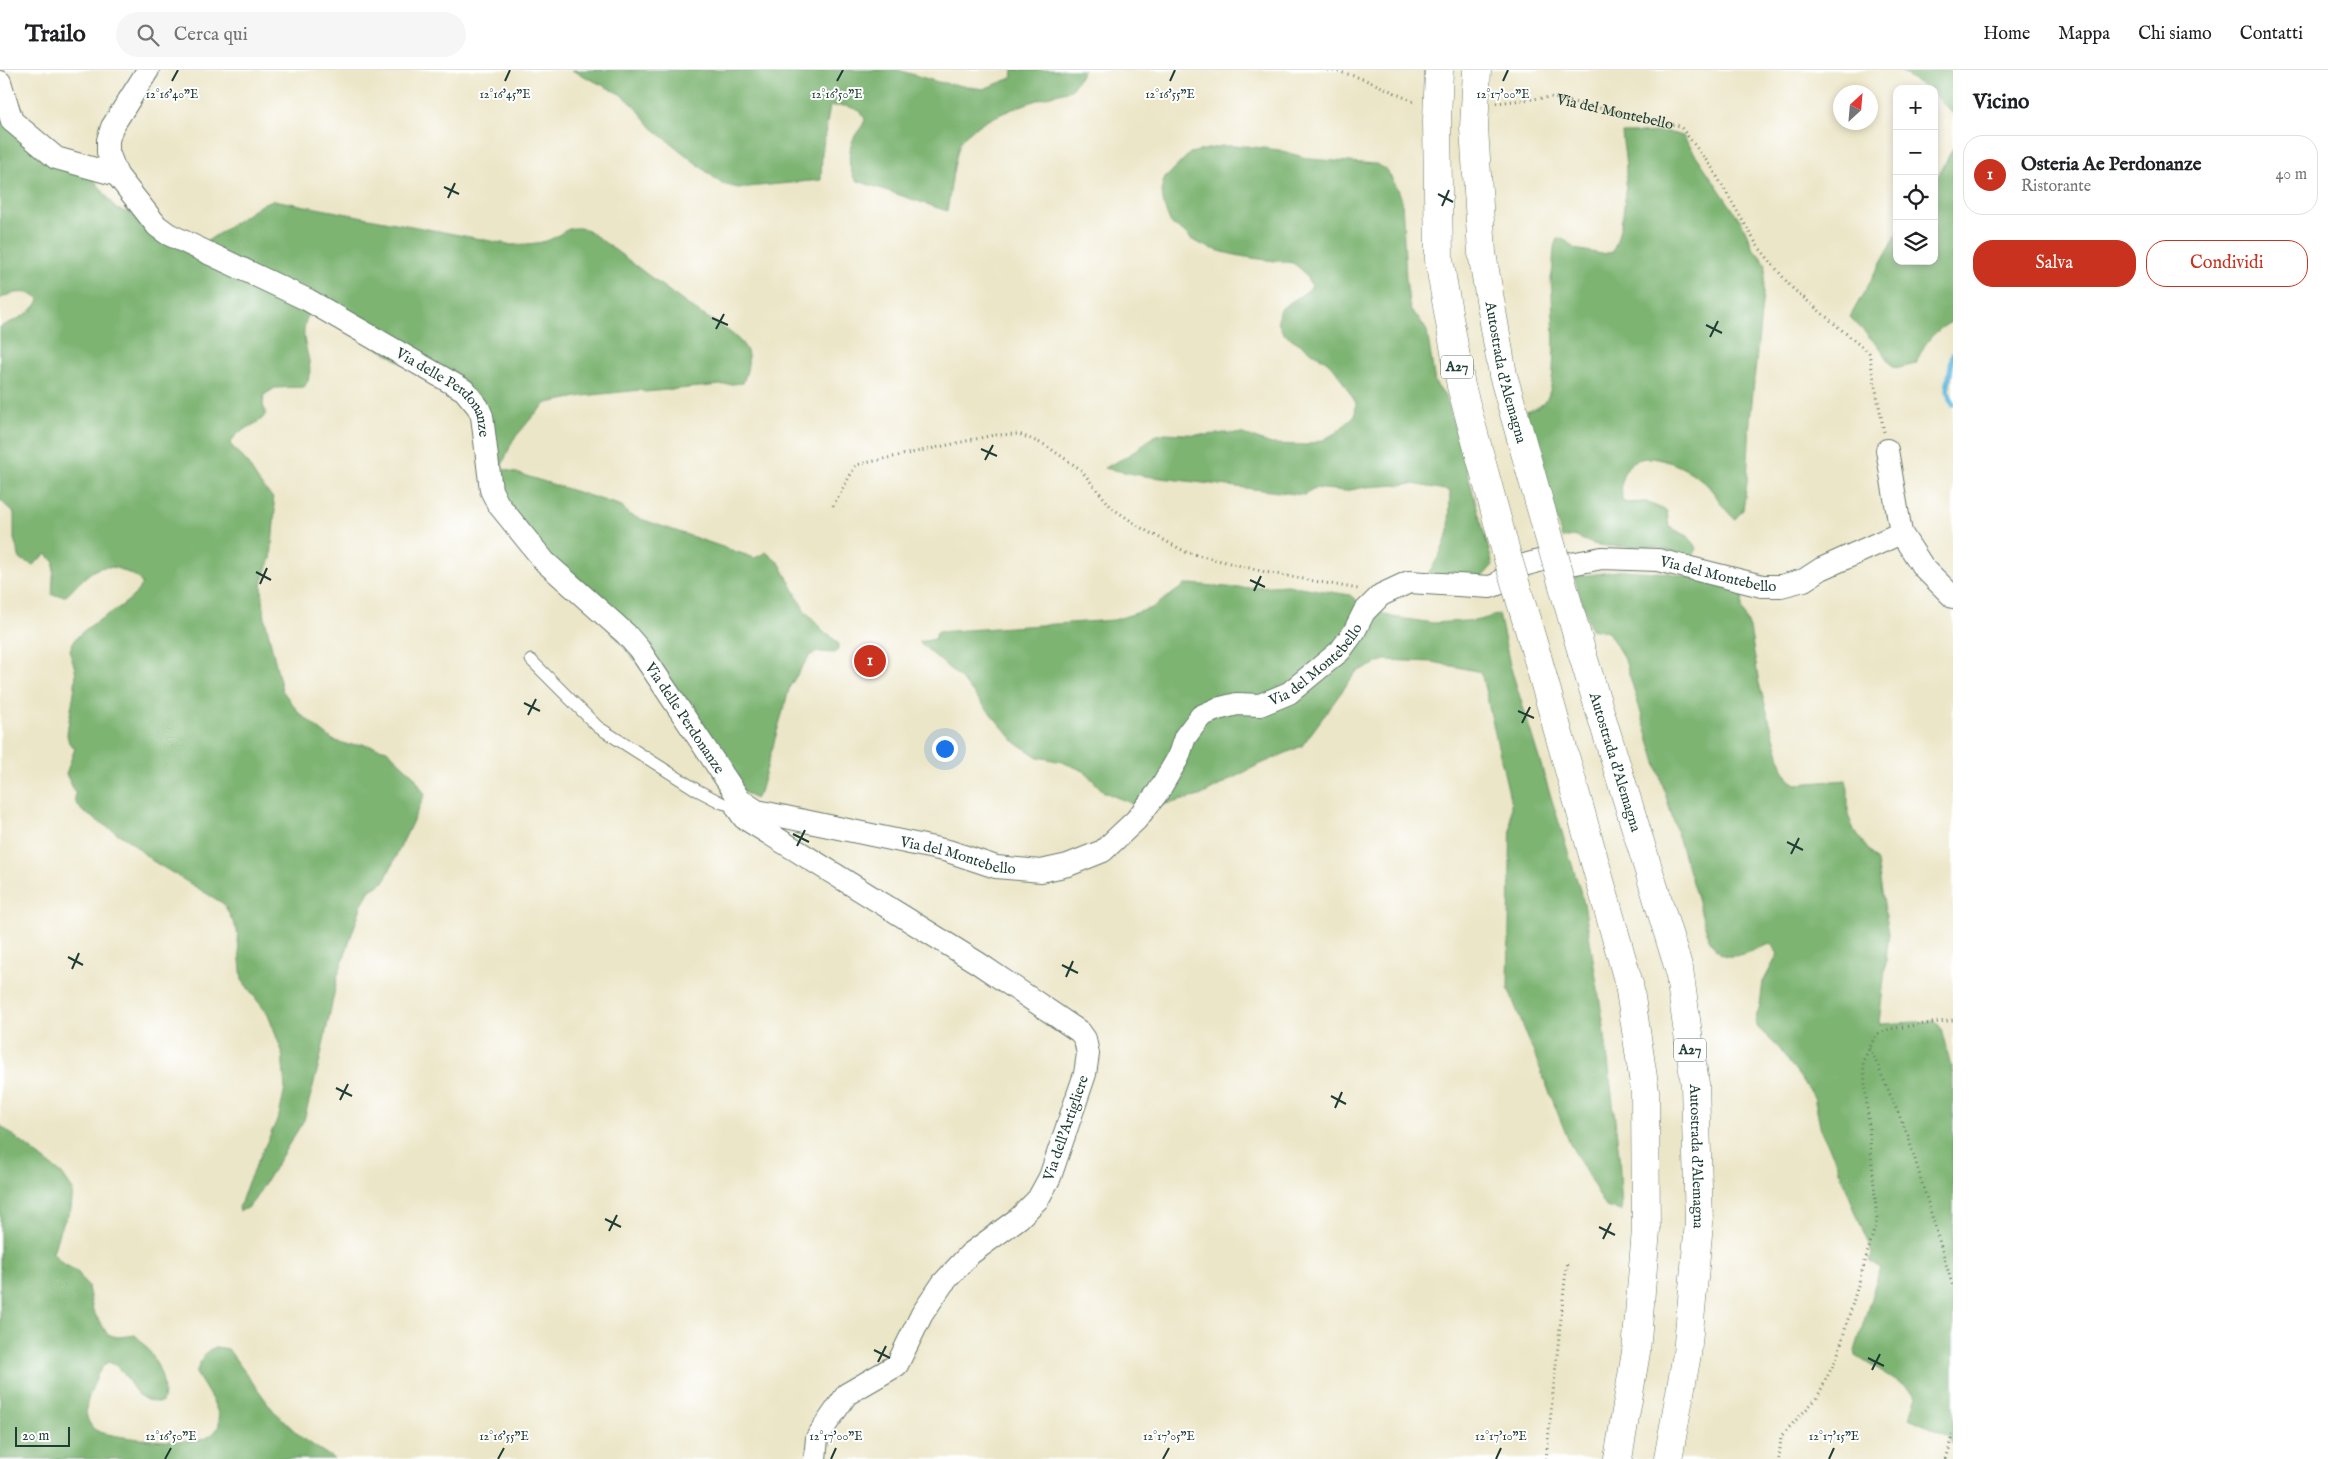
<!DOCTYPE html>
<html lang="it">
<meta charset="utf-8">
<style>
body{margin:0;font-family:"IM FELL English",serif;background:#f6f6f6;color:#202124}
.controls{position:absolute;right:15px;top:15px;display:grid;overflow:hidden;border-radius:10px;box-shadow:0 2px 8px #0003}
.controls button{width:45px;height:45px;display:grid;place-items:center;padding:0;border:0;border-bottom:1px solid #e0e0e0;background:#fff;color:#202124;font:25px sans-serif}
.compass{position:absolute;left:1833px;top:15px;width:45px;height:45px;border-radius:50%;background:#fff;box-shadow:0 2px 8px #0003;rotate:26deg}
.scale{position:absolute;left:15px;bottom:12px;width:55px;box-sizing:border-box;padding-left:5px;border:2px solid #1f3d34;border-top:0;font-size:14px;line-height:18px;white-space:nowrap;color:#1f3d34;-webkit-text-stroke:4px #fff;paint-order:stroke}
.you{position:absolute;left:944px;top:678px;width:18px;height:18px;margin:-12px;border:4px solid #fff;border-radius:50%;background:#1a73e8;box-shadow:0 0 0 8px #1a73e833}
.badge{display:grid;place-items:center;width:32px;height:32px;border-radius:50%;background:#c8321e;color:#fff;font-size:16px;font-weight:700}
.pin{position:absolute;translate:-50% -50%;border:2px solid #fff;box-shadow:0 1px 5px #0006}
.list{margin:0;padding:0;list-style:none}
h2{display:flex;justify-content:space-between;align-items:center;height:65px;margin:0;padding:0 20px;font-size:21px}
h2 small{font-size:16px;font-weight:400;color:#757577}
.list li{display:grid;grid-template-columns:32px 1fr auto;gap:15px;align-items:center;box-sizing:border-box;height:80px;margin:0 10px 10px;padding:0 10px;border:1px solid #e0e0e0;border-radius:20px}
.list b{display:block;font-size:19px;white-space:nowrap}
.list p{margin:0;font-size:16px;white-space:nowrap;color:#757577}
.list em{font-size:16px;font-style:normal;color:#757577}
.actions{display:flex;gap:10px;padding:15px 20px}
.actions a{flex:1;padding:11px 0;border:1px solid #c8321e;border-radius:20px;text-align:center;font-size:18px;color:#c8321e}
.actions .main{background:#c8321e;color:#fff}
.icon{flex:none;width:28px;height:28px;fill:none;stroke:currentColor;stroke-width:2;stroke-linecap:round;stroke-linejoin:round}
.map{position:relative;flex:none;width:1953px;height:1389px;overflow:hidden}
header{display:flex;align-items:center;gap:30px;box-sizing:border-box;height:70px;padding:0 25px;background:#fff;border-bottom:1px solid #e0e0e0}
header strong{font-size:24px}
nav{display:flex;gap:28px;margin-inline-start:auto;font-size:18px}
.search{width:350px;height:45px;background:#f6f6f6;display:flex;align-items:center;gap:12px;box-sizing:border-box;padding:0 18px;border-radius:28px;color:#757577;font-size:19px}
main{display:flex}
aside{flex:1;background:#fff}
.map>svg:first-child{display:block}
.forest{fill:#7db472;stroke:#4e7853}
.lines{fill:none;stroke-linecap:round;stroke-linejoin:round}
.stream{stroke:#60b8dd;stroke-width:5.5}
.lane-casing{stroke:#677868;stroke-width:13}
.street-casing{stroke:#677868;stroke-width:24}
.highway-casing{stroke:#677868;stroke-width:29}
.path{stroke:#677868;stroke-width:3;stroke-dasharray:1 4;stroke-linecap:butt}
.lane{stroke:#fff;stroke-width:11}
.street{stroke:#fff;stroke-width:22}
.highway{stroke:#fff;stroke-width:28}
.highway-bridge-casing{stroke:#677868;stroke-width:29;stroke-linecap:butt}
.highway-bridge{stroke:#fff;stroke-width:28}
.ticks{fill:none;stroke:#1f3d34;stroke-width:2}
.labels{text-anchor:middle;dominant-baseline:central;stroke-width:4;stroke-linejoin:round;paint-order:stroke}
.shield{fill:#fff;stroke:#627771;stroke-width:1}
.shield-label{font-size:14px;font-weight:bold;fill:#1f3d34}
.street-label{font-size:15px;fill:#1f3d34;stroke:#fff}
.ticks-label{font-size:12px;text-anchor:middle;fill:#1f3d34;stroke:#fff;stroke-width:4;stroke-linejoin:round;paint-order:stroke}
</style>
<header>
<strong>Trailo</strong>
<div class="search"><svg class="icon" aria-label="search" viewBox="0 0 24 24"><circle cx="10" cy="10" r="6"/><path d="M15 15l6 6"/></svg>Cerca qui</div>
<nav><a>Home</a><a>Mappa</a><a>Chi siamo</a><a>Contatti</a></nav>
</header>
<main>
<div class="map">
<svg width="1953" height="1389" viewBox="0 0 1953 1389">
<rect width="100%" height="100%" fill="#fff"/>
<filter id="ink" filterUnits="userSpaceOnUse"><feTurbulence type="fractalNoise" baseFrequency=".02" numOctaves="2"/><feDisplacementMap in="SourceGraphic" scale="10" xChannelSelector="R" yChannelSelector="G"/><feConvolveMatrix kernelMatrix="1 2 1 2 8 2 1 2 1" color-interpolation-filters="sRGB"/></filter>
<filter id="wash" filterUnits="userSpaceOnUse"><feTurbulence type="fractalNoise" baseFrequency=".0096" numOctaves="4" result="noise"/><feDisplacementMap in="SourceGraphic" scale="20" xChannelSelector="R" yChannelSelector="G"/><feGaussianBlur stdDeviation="1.12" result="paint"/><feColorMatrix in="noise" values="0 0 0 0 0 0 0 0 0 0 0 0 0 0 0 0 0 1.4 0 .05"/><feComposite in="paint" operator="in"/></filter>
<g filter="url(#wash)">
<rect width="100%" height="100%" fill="#ece6c8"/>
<path class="forest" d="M572,0H898L938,12L983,19L1012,8L1013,0H1084L1071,20C1048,25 968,51 960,73C953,94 951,119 947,141L855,110C848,97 847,80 855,66C859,59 863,57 865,49L860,41L847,36H830L822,82L821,110L738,118L722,114L652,58L635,36L622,25Z
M1899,0H1953V44L1934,24V19H1927Z
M0,48L90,104L116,139L134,144L310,235C309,243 305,251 304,259C302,279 318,299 304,317L275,318L264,325L263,335L266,343C259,358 239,355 230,374L246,391L261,415L273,428L275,440L271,489L263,509L262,520L265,549L282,620L299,643L333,670L349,675L363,674L387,680L414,706L425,725L384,812L370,820L362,834L338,905L319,994L304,1050L255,1129L248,1138L240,1141L239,1138L248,1112L279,1046L285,1019L282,981L268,945L242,910L237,860L224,834L151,790L131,772L82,741L75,731V722L66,704L75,678L69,673L67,665C68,649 78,612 75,600C74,592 68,585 71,577C79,553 128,542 142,514C138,507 134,505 126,502C96,487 86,508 66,526L52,525L54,491L46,484L33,495L20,489L14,469V443L0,430V257C13,251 35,243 39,229C30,219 10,222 0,229Z
M1667,62L1683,66L1742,153L1753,178L1766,194L1750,351L1747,413L1743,440L1735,449C1722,439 1716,422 1703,411C1686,397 1640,373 1625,401C1620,409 1622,422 1622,431L1627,433L1646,432L1667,441L1669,457L1688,466L1697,478L1693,486L1653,477L1606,476L1593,474L1574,466L1562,468L1526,341C1533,339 1542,336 1546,330C1559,312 1552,232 1551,208C1555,195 1551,180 1557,169L1563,168L1575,179L1602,184L1613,182C1622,158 1627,127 1626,102C1626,89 1623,76 1622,63Z
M1222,76H1247L1279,80L1310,89L1376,94L1386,99L1398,119L1402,130L1406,209L1410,240L1418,247L1427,261L1435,313L1447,329L1493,495L1480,509L1423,512L1439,486L1449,462L1450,421L1413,414L1366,417L1345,421L1314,418L1304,425L1144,406L1104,398L1128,386L1154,366L1165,363L1206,365L1225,363L1243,364L1271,374L1306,375L1323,370L1337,362L1355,345L1356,333L1335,299L1326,291L1283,263L1278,252L1279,241C1289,231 1304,226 1312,216L1302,200L1293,193C1260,189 1228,187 1198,173C1186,168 1187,160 1171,154C1165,142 1158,120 1165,108L1190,83Z
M1953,78V251C1933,261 1923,274 1916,294L1899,298L1893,297L1882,280L1850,247L1897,164V191H1934V113Z
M274,130L512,175C523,174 539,174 549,170C565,163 566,155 586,159C621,183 653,210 688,235C704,247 733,260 744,276C752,286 747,302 743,313L645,322L640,320L583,326L547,333L533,346L513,370L499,402L481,342L206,172L264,133Z
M504,399L622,436L628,444L635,447L749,486L755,488L766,482L780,494L805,541L819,555L825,564H829L838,573V580L834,583L819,582L810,585L790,616L760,722L755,729L739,719L552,488L504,433L501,410Z
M1624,500L1670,503L1743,519L1742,539L1750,558L1759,613L1783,699L1789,709L1796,714L1846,710L1848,719V745L1854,760L1877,792L1889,863L1879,954L1935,951L1941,958L1953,1005V1375L1948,1366L1909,1348L1917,1326L1915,1323L1856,1286L1855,1281L1880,1198L1870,1190L1872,1183L1833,1085L1821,1061L1814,1027L1779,978L1759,959L1755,951L1760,935L1763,912L1778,884L1771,874C1756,877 1732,894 1718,882C1715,879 1712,873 1709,869L1625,590L1608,562L1591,559L1574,507Z
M1190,514L1239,518L1287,515L1350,525L1362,535L1392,547L1433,553L1480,550L1499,544L1510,595L1584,833L1604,957L1619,1084L1622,1141L1606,1137L1570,1074L1508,918L1511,733L1481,602L1433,592L1385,590L1356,602L1302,676L1254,697L1200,726L1145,739L1104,722L1084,701L1062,692L1038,687L1016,673L960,608L919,572L935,569L937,562L1114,550L1152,538L1185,515Z
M0,1055L62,1104L73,1120L71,1139L60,1159L53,1183L62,1193L77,1201L88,1217L93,1241L108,1265L119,1267L135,1265C151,1278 170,1311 162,1332C127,1334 133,1299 108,1292C97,1300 95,1312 90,1324C85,1337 84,1349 94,1359C104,1368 190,1375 203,1369C210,1367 218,1361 219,1354C222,1341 203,1316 196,1303C203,1286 206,1273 228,1279L273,1340L302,1368L334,1389H0Z"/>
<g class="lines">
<path class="stream" d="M1953,284L1947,320L1953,334"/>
</g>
</g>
<g filter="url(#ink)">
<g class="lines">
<defs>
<path id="lane" d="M531,590L598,657L697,720L722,733L737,737"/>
<g id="street">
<path id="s2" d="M148,0L112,57L108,70V82L117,105L157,156L168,164L308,230L464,320L478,337L482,346L491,420L498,434L545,492L626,564L639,579L740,730L757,741L948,781L996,797L1041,801L1068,795L1103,781L1136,750L1158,722L1178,688L1185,667L1201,646L1217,639L1237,634L1260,635L1289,623L1340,581L1354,562L1364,542L1381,525L1409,512L1490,517L1498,514L1513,498L1550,488L1571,494L1602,488L1658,490L1762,516H1781L1804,510L1821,499L1901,463"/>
<path d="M0,12L12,51L56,88L117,105"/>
<path d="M1887,380L1901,463L1923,497L1953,527"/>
<path d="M737,738L744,748L978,893L1080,962L1085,969L1088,984L1085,1004L1050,1107L1038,1129L1019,1148L970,1184L943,1213L922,1244L897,1295L847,1324L822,1360L817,1368L815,1389"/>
</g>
<g id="highway">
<path id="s3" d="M1582,583L1679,899L1695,1014L1699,1153L1687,1284L1668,1389"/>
<path d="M1537,586L1629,914L1645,1021L1646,1160L1636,1282L1618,1389"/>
</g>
</defs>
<use href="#lane" class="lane-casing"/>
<use href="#street" class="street-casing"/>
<use href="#highway" class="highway-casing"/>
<g class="path">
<path d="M1328,0C1359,4 1388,20 1416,33"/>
<path id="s1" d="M1496,33L1550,27L1680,56L1712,98L1757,175L1791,217L1869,283L1884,362"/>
<path d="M833,436L856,395L994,365L1019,364L1045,375L1080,399L1112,438L1143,459L1186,482L1265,502L1358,519"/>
<path d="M1870,978L1908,1066L1953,1217"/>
<path d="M1546,1389L1567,1191"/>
<path d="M1779,1389L1781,1366L1817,1328L1837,1287L1877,1150L1863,991L1876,965L1889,959L1953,950"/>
<path d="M1946,1389L1952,1370L1953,1361"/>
</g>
<use href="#lane" class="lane"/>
<use href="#street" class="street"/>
<use href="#highway" class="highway"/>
<defs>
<g id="highway-bridge">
<path d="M1439,0L1437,50L1439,190L1461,316L1506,482L1537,586"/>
<path id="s4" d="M1477,0L1474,58L1482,183L1503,305L1582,583"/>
</g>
</defs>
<use href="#highway-bridge" class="highway-bridge-casing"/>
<use href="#highway-bridge" class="highway-bridge"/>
</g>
</g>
<path class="ticks" d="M172,11L178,0M505,11L510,0M837,11L843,0M1170,11L1175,0M1503,11L1508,0M444,117L459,124M1438,124L1453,132M448,128L455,113M1442,136L1449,120M712,248L728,255M1706,255L1722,263M716,259L724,244M1710,267L1718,251M981,379L997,386M985,390L993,375M256,502L271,510M1250,510L1265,517M260,514L267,498M1254,521L1261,506M524,633L540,641M1518,641L1534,648M528,645L536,629M1522,653L1530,637M793,764L809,772M1787,772L1803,780M797,776L805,760M1791,784L1799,768M68,887L83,895M1062,895L1078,903M72,899L79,883M1066,907L1073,891M336,1018L352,1026M1331,1026L1346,1034M340,1030L348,1014M1335,1038L1342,1022M605,1149L621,1157M1599,1157L1615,1165M609,1161L617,1145M1603,1169L1611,1153M874,1280L890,1288M1868,1288L1884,1296M878,1292L886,1276M1872,1300L1880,1284M165,1389L171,1378M498,1389L504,1378M831,1389L836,1378M1163,1389L1169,1378M1496,1389L1501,1378M1829,1389L1834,1378"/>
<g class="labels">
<g class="shield">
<rect x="1441" y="285.5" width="32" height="23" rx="4"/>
<rect x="1674" y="968.5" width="32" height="23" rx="4"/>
</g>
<g class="shield-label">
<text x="1457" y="297">A27</text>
<text x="1690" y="980">A27</text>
</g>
<g class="street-label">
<text stroke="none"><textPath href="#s1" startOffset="121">Via del Montebello</textPath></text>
<text stroke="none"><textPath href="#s4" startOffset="305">Autostrada d'Alemagna</textPath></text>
<text stroke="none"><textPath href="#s2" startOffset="519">Via delle Perdonanze</textPath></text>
<text stroke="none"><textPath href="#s2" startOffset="2164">Via del Montebello</textPath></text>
<text stroke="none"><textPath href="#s2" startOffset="1714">Via del Montebello</textPath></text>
<text stroke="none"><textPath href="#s2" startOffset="939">Via delle Perdonanze</textPath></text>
<text stroke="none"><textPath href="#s3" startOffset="114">Autostrada d'Alemagna</textPath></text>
<text stroke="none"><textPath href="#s2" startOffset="1264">Via del Montebello</textPath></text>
<text transform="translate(1066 1058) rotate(-71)">Via dell'Artigliere</text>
<text stroke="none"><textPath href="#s3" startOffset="519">Autostrada d'Alemagna</textPath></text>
</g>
</g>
<g class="ticks-label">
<text x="172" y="28">12°16'40"E</text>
<text x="505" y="28">12°16'45"E</text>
<text x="837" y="28">12°16'50"E</text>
<text x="1170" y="28">12°16'55"E</text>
<text x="1503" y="28">12°17'00"E</text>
<text x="171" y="1370">12°16'50"E</text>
<text x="504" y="1370">12°16'55"E</text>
<text x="836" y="1370">12°17'00"E</text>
<text x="1169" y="1370">12°17'05"E</text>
<text x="1501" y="1370">12°17'10"E</text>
<text x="1834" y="1370">12°17'15"E</text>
</g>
</svg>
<div class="controls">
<button>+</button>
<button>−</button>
<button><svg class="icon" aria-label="locate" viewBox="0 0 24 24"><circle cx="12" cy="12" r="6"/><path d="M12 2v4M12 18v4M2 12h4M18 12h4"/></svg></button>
<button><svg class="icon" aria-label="layers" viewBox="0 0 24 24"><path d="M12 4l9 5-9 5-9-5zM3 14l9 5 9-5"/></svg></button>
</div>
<svg class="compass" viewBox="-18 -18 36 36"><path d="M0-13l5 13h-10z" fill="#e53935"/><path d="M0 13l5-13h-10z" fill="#757577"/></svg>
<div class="scale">20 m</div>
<div class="you"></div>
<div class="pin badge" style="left:870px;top:591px">1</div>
</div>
<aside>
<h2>Vicino<small></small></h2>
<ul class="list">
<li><span class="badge">1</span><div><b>Osteria Ae Perdonanze</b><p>Ristorante</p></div><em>40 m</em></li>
</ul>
<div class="actions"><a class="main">Salva</a><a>Condividi</a></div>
</aside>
</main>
